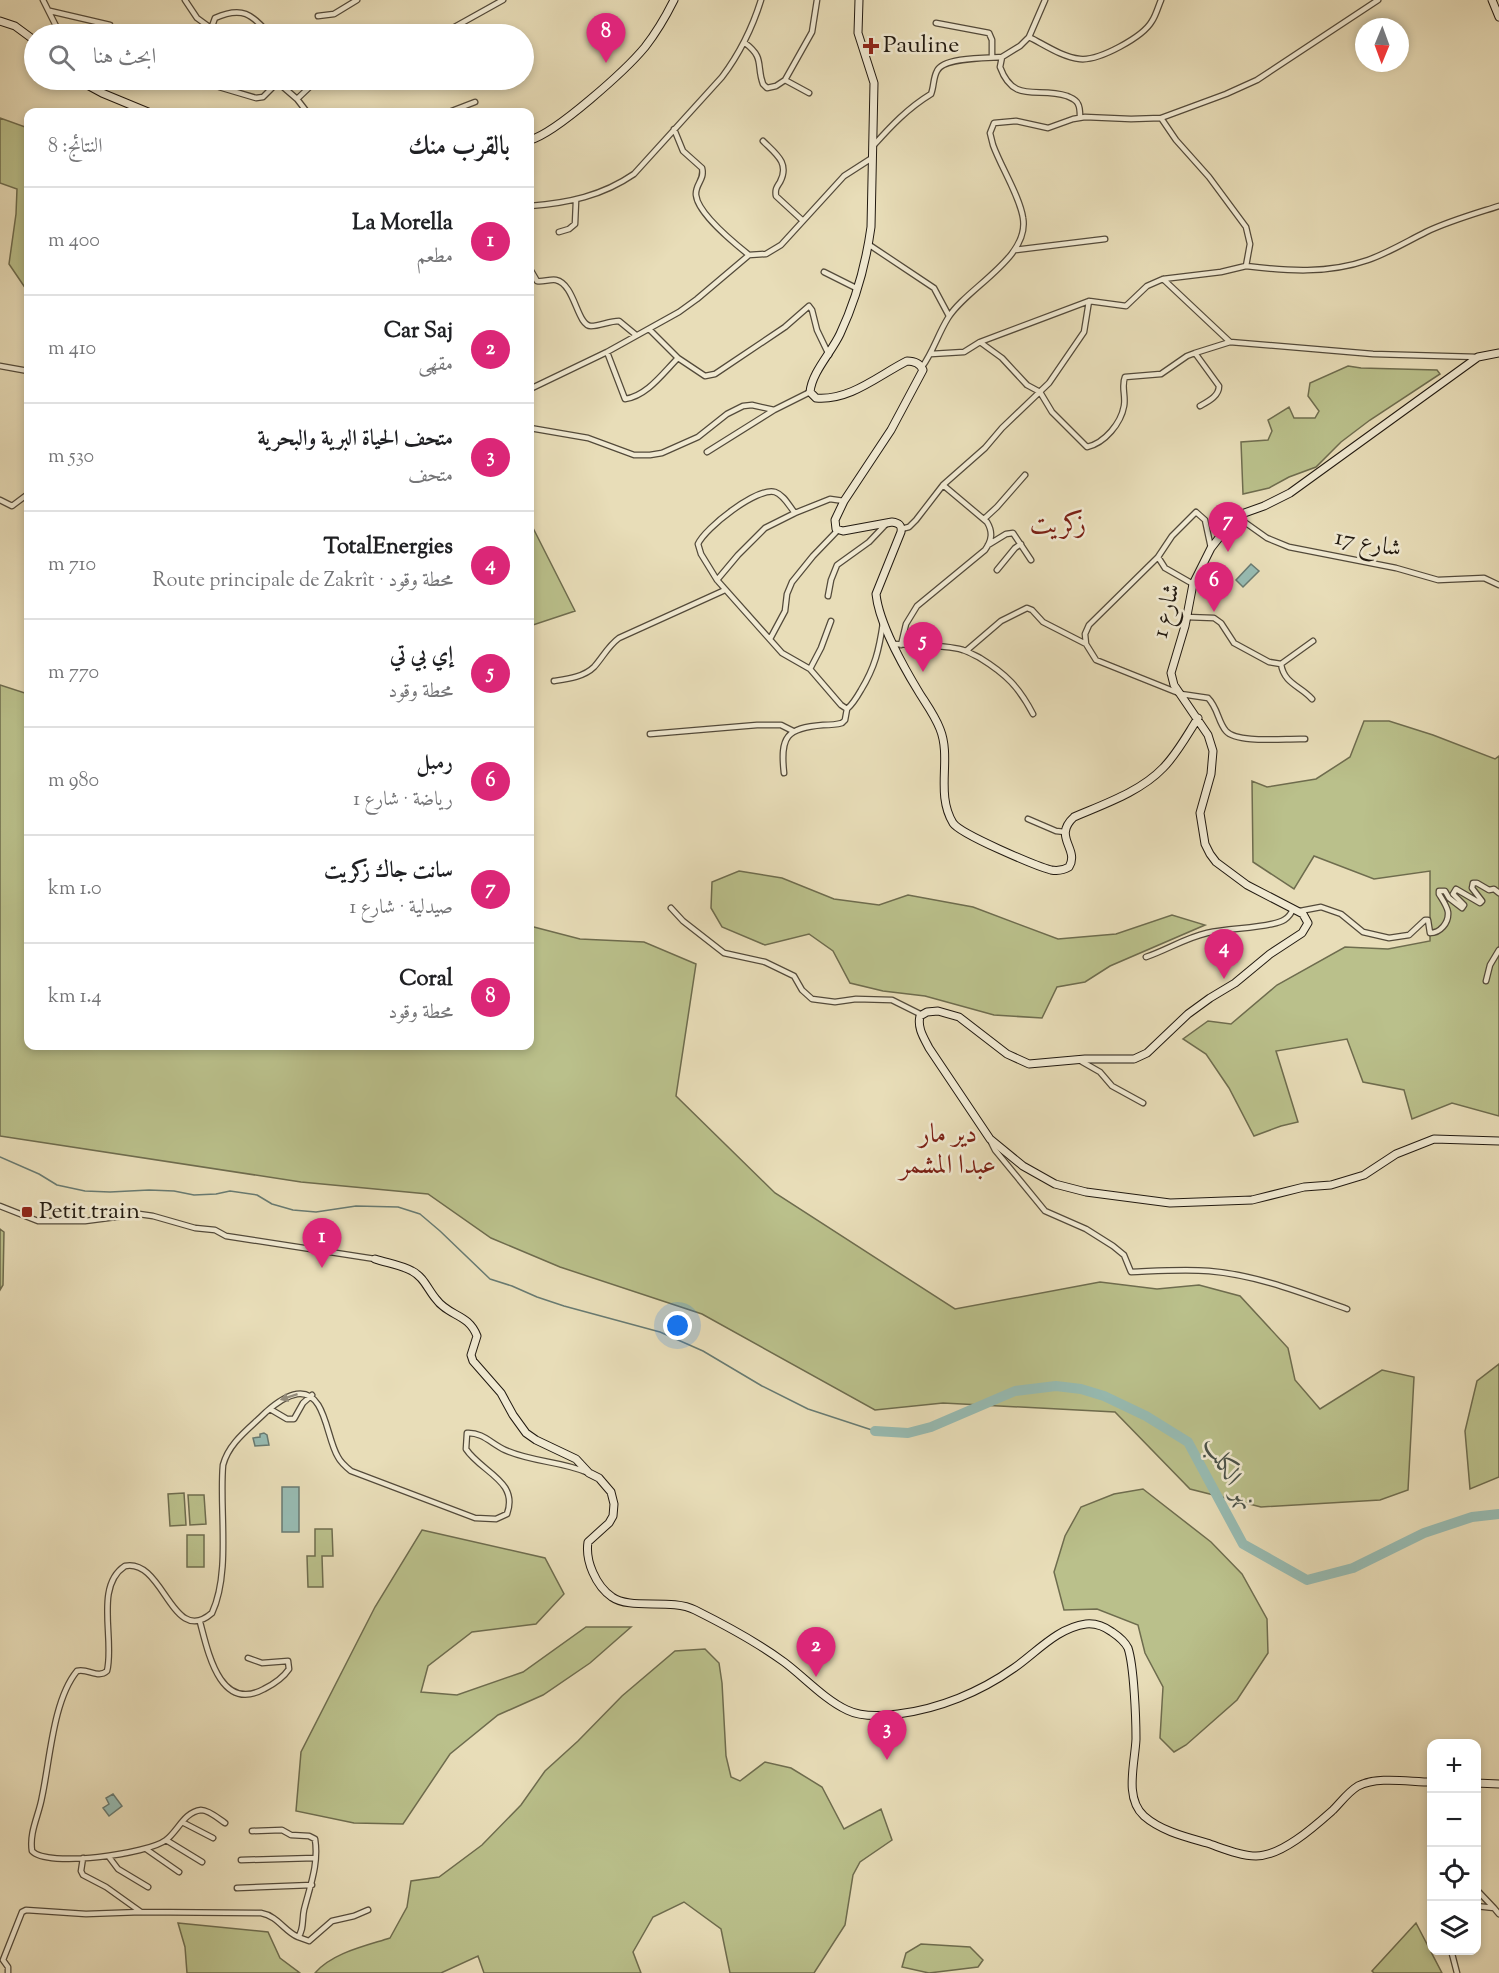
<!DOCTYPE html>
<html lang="ar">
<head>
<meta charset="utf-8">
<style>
  body { margin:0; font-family:"Sorts Mill Goudy",Amiri,serif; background:#f6f6f6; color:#202124; direction:rtl }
  .controls { position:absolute; right:18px; bottom:18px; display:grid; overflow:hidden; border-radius:12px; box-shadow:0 3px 9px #0003 }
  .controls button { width:54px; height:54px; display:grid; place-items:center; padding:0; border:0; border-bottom:2px solid #e0e0e0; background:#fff; color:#202124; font:30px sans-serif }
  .compass { position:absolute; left:1355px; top:18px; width:54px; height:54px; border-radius:50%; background:#fff; box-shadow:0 3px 9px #0003; rotate:181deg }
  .you { position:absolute; left:678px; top:1326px; width:21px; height:21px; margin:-15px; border:4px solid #fff; border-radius:50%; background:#1a73e8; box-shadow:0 0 0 9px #1a73e833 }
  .badge { display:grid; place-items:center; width:39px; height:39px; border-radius:50%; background:#db2777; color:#fff; font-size:20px; font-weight:700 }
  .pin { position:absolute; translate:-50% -50px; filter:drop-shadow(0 2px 3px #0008) }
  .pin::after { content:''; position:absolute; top:32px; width:21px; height:18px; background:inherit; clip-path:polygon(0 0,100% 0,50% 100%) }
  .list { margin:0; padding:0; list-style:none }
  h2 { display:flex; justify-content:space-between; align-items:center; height:78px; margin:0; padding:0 24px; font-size:26px }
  h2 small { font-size:20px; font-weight:400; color:#757577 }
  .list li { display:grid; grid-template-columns:39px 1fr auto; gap:18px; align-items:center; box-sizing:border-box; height:108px; padding:0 24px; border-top:2px solid #e0e0e0 }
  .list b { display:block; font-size:22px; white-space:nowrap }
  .list p { margin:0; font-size:20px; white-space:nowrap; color:#757577 }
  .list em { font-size:20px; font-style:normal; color:#757577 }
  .icon { flex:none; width:33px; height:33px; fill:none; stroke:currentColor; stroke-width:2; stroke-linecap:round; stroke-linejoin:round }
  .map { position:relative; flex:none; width:1499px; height:1973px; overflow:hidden; direction:ltr }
  .search { position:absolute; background:#fff; box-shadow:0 3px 9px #0003; left:24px; top:24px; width:510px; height:66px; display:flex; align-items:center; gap:15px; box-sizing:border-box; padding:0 21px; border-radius:33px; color:#757577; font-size:22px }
  .panel { position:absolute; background:#fff; box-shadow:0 3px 9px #0003; left:24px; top:108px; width:510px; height:942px; border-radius:12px; direction:rtl }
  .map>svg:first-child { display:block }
  .green { fill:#bac08b; stroke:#6e6c4e; stroke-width:1.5 }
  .water { fill:#97bbb2; stroke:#687a71; stroke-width:1.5 }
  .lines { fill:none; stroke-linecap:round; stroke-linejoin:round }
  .stream { stroke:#687a71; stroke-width:1.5 }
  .river { stroke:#97bbb2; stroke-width:10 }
  .street-casing { stroke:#534a3a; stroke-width:7 }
  .secondary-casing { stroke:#211910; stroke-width:9 }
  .street { stroke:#f0e9d1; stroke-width:4.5 }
  .secondary { stroke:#f0e9d1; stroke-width:7 }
  .oneway { fill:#938b7a }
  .poi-dot { fill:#8f2418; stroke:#f0e9d1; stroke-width:2 }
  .labels { text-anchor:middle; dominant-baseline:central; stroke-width:5; stroke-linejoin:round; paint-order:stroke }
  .poi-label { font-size:24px; fill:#211910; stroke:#f0e9d1; text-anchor:start }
  .street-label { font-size:24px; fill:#211910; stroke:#f0e9d1 }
  .water-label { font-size:26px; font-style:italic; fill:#4a5249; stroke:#f0e9d1 }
  .quarter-label { font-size:27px; fill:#7a1f14; stroke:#f0e9d1 }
</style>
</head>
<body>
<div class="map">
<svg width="1499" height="1973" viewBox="0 0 1499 1973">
  <rect width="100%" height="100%" fill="#e8ddb8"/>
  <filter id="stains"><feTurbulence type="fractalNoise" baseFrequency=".00333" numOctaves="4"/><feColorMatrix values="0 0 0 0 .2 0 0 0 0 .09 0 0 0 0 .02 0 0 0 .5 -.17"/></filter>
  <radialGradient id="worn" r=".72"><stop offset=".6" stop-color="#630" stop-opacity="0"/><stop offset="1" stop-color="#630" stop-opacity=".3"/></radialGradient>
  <path class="green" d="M0,118L28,128V292L9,264L16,214L17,189L0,183Z
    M1348,366L1361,368L1437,370L1440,374L1370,420L1341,442L1316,467L1289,477L1269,488L1243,494L1241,442L1268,440L1272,431L1268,420L1289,407L1294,418H1315L1319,411L1308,396L1310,383Z
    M530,522L575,611L530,626Z
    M0,685L28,694V1046H530V926L580,939L644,942L696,964L676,1096L775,1193L955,1309L1100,1282L1157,1289L1199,1285L1240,1296L1288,1348L1295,1380L1320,1409L1382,1370L1414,1377L1408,1490L1380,1500L1261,1507L1190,1489L1115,1412L943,1403L875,1410L702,1314L560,1267L491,1238L428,1194L301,1182L0,1136Z
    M1364,721H1389L1433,735L1495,759L1499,756V1116L1452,1103L1412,1119L1404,1090L1363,1082L1347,1039L1276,1051L1298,1122L1281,1126L1254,1136L1229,1088L1206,1054L1183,1039L1208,1021L1231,1024L1277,985L1345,947L1388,949L1430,941V871L1374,879L1314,856L1294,889L1253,862L1252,781L1267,787L1316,779L1350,757Z
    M739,871L782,878L834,899L879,905L908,895L973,907L1058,939L1116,934L1172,915L1205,925L1110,966L1085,982L1057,987L1042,1018L994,1015L925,996L883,991L850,983L833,951L809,934L765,945L722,927L711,908L712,882Z
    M0,1229L4,1232L3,1285L0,1290Z
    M1499,1364V1477L1470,1489L1465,1431L1477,1381Z
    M1143,1489L1211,1542L1242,1574L1267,1619L1268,1653L1237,1700L1186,1745L1174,1752L1160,1738L1163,1687L1145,1653L1138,1625L1097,1609L1064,1610L1054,1572L1065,1536L1081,1507L1114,1494Z
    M184,1493L186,1525L170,1526L168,1494Z
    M188,1495H204L206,1524L190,1525Z
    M315,1529H332L333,1556H322L323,1587H308L307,1556H315Z
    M422,1530L545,1558L564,1594L536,1624L472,1632L428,1666L421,1692L457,1695L523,1672L586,1627H631L590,1663L543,1695L498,1715L450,1754L403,1824L354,1823L296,1811L301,1752L375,1607Z
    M187,1535H204V1567H187Z
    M705,1649L719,1663L722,1683L726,1756L731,1777L740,1781L765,1762L791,1768L822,1787L844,1829L881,1809L892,1840L860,1862L853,1875L845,1925L814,1973H730L721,1929L684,1902L653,1917L633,1952L641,1973H484L478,1956L441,1973H315C332,1953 365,1946 390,1938L407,1907L411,1881L439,1877L482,1845L521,1805L545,1771L578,1741L622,1696L675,1651Z
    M178,1923L268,1932L280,1958L300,1973H187L185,1947Z
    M1416,1923L1442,1973H1374L1372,1971Z
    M921,1944L970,1947L983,1960L978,1967L929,1973L902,1967L906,1953Z"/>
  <path class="water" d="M1251,564L1259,571L1243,587L1236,580Z
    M264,1433L267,1435L269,1445L255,1446L253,1438L260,1437V1434Z
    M282,1487H299V1532H282Z
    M113,1794L122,1806L109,1816L103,1808L109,1804L106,1798Z"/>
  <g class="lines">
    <path class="stream" d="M0,1157L39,1174L57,1185L85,1191L110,1192L149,1190L174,1191L194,1195L216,1194L230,1191L257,1195L272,1204L293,1210L316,1212L356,1206L398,1207L420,1214L440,1231L490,1279L512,1286L537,1297L564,1306L660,1332L703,1351L762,1386L808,1409L875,1431"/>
    <path class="river" d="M875,1431L908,1433L931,1427L1015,1391L1056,1386L1081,1389L1104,1396L1146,1416L1188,1442L1243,1544L1307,1580L1353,1568L1424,1533L1472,1517L1499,1514"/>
    <defs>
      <path id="street" d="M43,0L60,34
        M185,0L197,18L219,34
        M1045,0L1029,37L1020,46L1002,57L1000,67C1014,105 1038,86 1067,96C1071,98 1076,99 1078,104C1080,107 1080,113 1080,117
        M50,11L110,25
        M318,16L334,14L357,0
        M936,23L989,33L992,40V57
        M211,29L215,18C242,6 252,14 269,34
        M442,34L503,0
        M1029,37C1045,45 1062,57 1080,59C1099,61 1143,37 1152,21C1156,15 1158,7 1161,0
        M745,43C765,58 756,65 763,84L767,88L776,86L785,80L812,32L817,0
        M91,80L101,91
        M275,80L297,99L307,112
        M785,80L809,93
        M219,87L256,98L263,97L278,82
        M297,99L317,80
        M449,112L475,102
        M1161,118L1176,140L1209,177L1246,227L1250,244L1246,266L1221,272L1163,279L1230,342L1195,353L1219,386C1219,396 1209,401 1200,406
        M674,129L683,151L702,168C705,180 695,184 696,195C698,214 734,243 749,255L766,254L781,245L844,176L872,158
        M763,141C776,154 790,163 780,182C776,188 775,190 776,196L802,220
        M874,145C891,126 908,108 931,94C934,87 933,78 937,71C943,57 988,58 1002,57
        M530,206C568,203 602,196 634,174L722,77C740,53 752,29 761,0
        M559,232L569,229L575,224L576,201
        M868,244L934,288L949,316
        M1015,250L1105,239
        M1246,266C1287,271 1328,274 1368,260C1388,253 1406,242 1426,232C1449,221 1474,214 1499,206
        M530,269L537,281C543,282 550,279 556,280C575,284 577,326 591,326C600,326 609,321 619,321L636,335
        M824,272L856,288
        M980,342L1089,301L1126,306L1147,286L1163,279
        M1230,342L1373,354L1478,357
        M607,352L625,399C647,396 663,373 678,358L649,329
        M931,354L964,352L980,342L1002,358L1027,385L1040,392L1052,412L1087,447C1105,443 1121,423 1124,406C1126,396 1121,386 1125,377L1161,374L1187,356L1195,353
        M678,358L705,376L715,374L785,327L809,306L812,310L817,330L829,355
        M0,366L28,371
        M922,367C933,352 938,334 948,318C966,288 1030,258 1023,218C1020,197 1001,167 993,145L990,133L994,123L1016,121L1048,128L1073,119L1085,117L1131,119L1161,118L1226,94L1257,80L1378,0
        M530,389L607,352L679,312L697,299L749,255
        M530,428L588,438L634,455H650L662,453L698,437L727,414L743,406L752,405L774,410L810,392
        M707,452L774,410
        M0,500L12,506L28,494
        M844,501L830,499L795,513L765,528L738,555L717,580L782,653L810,669L841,705L847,709C853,704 857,697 861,690C875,667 879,650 883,623
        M1236,516L1267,538L1289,547L1396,568L1438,580L1484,578L1499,585
        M984,519L997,507L1025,475
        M901,529L909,527L916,520L943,485L985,448L1002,428L1049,383L1084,332L1089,301
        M988,545L1006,534L1013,533L1031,560
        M1158,557L1089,625L1085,634L1086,644L1096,660L1181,694L1208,698C1218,708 1218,722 1226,731C1237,744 1287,738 1305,739
        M997,570L1015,548L1021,544
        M717,580L701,554L698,544C705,528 757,487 775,492C784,495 789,506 795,513
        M1193,584L1165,568L1158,557L1172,536L1196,512L1205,520L1211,548
        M828,596L831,580L837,565L869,542L887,523
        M1186,617L1214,618L1221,623L1234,643L1269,662L1281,664L1313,641
        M770,639L785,611L787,594L792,582L813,556L838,530
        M894,644C917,646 941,644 963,650C969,652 974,655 980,658C1006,674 1019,687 1033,714
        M901,645L906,624L917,606L985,550C992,540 993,532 987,522L943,485
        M966,651L1001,621L1027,608L1032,610L1043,622L1086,644
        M1281,664C1284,684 1301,686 1312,699
        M810,669L821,648L831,621
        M554,681C567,679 584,677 594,667C603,657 608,646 619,638L725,590
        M650,734L757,725H781L793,731
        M784,773C780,737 786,728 823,725C829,725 835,725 842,723L845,720L847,709
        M1028,819L1056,831L1065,832
        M671,908L683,921L724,953L765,962L794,976L802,990L812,999L835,1002L856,999L892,1000L922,1015
        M1300,911L1321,907L1341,914L1363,932L1389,938L1409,935L1425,920H1428L1430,933C1440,933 1449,923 1448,912C1447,906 1442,899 1439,894V891H1445L1449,898L1462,908L1464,905L1453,894L1456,889L1480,903L1482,901L1472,888L1473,883H1477L1489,890L1494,889L1499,893
        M1146,957C1167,950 1185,938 1207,933C1228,928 1251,929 1272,924C1282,922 1289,919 1293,909
        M1486,981L1490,965L1499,950
        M1079,1060L1100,1072L1112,1086L1143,1103
        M991,1142L995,1150L1045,1211L1086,1229L1113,1246L1124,1255L1131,1272C1157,1271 1183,1269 1209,1271C1257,1275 1302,1293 1347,1309
        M0,1206L38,1221H85L139,1214L153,1216L195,1228L215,1230L226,1236L375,1259
        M270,1409L287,1419H294L303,1403L312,1395
        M200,1622C208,1652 220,1713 264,1689C274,1684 283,1678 289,1669L288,1661L262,1663L248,1658
        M182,1822L213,1838
        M225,1823C219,1819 209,1810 201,1810C184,1812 178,1831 166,1840C148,1854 47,1868 32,1851C29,1832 39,1815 42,1797C50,1760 53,1700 77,1671C88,1668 98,1679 107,1671C115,1640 94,1586 125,1566C164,1558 172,1648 212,1613C231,1572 219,1509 223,1465C229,1442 250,1428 266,1412C275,1404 285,1396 297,1394C326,1390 326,1438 338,1457C341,1463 346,1467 351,1471L475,1518L496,1519L507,1514C519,1481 481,1472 466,1449L467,1433C482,1432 492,1444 505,1450C531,1462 560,1461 586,1472
        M166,1840L202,1862
        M146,1849L179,1872
        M109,1857L118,1869L148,1887
        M83,1858L81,1871L83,1875L106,1887L141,1912
        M241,1860L315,1858
        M237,1888L312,1885
        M1476,1889L1494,1908
        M1476,1906L1494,1908L1499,1914
        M298,1937L309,1941L332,1921L354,1916L368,1910
        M1451,1950L1457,1973
        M8,1973V1967L3,1960L22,1912L26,1910L86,1914L141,1912L261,1913C278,1916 284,1931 298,1937C304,1930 302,1919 304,1910C310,1886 319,1864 315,1839L309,1836L291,1835L282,1830L252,1831"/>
      <path id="secondary" d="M859,0L858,33L874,83L871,227C866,263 855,302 840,334C831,353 812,372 810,392L816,398C850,401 879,375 907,361C914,361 920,363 923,370L891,430L844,501L835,520L836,529L843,531L892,522C899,523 902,525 901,532L876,594C879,623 904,668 920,694C927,705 935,716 940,729C952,759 935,793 953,823C960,834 1036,866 1051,870C1057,871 1064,870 1069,867C1080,849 1052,837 1074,817C1104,804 1140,792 1163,768C1177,754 1187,735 1198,718
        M1492,0L1499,17
        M0,21L15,26L34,40
        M78,80L102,93L148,112
        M530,140C556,133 626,70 645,47C656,33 666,16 674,0
        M1499,353L1478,357L1290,493L1264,506L1236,516L1211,548L1193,584L1185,626L1171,673L1174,685L1208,735L1213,751L1211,774L1200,813L1205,844L1210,854L1216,862L1247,885L1303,914L1308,923L1302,933L1270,954L1235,983L1210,998L1188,1014L1147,1053L1134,1059H1085L1029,1064L1007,1054L959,1017L938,1011L927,1012L920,1016C917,1028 924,1038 929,1048L990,1139L1023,1166L1055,1184L1086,1192L1170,1203L1252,1200L1304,1187L1331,1185L1364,1175L1396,1154L1434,1139L1499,1141
        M375,1259C387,1263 401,1265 412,1271C424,1277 428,1290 436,1299C449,1317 468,1313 477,1336L471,1355L473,1361L501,1393L513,1415L526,1433L536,1440L576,1459L589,1473L599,1478L611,1492L614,1504L613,1516L609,1523L588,1542C585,1561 596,1586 612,1597C630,1610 671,1598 695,1610C725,1625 757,1642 784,1662C803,1676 825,1700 847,1710C861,1717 883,1716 898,1714C939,1709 980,1692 1014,1668C1037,1652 1057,1628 1086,1624C1096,1623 1105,1627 1112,1632C1118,1636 1125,1642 1128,1648C1134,1666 1136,1719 1136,1739C1135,1763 1124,1798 1144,1816C1161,1831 1186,1837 1207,1843C1222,1848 1240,1856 1256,1856C1282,1856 1315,1826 1333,1810C1341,1802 1348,1792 1358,1786C1378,1776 1409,1782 1432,1782
        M1476,1783L1499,1784"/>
    </defs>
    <use href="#street" class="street-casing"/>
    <use href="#secondary" class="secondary-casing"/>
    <use href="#street" class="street"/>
    <use href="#secondary" class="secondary"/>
  </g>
  <defs><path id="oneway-solid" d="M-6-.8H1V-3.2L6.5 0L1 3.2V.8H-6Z" transform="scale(1.5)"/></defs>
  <use class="oneway" href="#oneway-solid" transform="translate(289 1397) rotate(162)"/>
  <g class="poi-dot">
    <path d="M868 37h6v6h6v6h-6v6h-6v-6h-6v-6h6z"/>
    <rect x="21" y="1206" width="12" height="12" rx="3"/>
  </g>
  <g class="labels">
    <g class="poi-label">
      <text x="883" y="46">Pauline</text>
      <text x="39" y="1212">Petit train</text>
    </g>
    <g class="street-label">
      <text transform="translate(1368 544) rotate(11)">شارع 17</text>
      <text transform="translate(1167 611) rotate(-76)">شارع 1</text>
    </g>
    <g class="water-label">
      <text transform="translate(1229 1474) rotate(60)">نهر الكلب</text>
    </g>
    <g class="quarter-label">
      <text x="1058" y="525">زكريت</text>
      <text x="948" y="1135">دير مار<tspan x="948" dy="31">عبدا المشمر</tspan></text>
    </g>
  </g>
  <rect width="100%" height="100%" filter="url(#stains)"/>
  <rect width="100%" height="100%" fill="url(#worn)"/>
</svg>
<div class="controls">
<button>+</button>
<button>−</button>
<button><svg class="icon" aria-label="locate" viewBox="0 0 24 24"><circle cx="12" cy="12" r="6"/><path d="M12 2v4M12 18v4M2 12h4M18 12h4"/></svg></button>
<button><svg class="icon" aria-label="layers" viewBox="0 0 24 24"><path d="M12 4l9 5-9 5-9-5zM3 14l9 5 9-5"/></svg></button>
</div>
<svg class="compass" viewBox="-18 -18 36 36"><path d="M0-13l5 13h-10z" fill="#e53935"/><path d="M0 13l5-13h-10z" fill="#757577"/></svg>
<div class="you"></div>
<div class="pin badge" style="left:322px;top:1268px">1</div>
<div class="pin badge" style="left:816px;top:1677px">2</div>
<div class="pin badge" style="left:887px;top:1760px">3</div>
<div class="pin badge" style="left:1224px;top:979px">4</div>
<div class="pin badge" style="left:923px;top:672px">5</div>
<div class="pin badge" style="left:1214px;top:612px">6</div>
<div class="pin badge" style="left:1228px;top:552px">7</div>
<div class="pin badge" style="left:606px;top:63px">8</div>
<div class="search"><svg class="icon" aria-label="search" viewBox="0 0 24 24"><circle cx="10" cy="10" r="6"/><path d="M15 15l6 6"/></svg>ابحث هنا</div>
<section class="panel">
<h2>بالقرب منك<small>النتائج: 8</small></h2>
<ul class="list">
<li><span class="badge">1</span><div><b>La Morella</b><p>مطعم</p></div><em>400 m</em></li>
<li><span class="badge">2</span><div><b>Car Saj</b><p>مقهى</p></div><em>410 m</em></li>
<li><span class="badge">3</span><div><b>متحف الحياة البرية والبحرية</b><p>متحف</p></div><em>530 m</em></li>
<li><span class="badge">4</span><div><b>TotalEnergies</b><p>محطة وقود · Route principale de Zakrît</p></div><em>710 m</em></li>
<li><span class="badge">5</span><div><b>إي بي تي</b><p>محطة وقود</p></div><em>770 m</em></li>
<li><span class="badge">6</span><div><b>رمبل</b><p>رياضة · شارع 1</p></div><em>980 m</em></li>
<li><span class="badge">7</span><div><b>سانت جاك زكريت</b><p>صيدلية · شارع 1</p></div><em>1.0 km</em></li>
<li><span class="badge">8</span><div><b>Coral</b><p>محطة وقود</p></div><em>1.4 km</em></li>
</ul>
</section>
</div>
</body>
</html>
